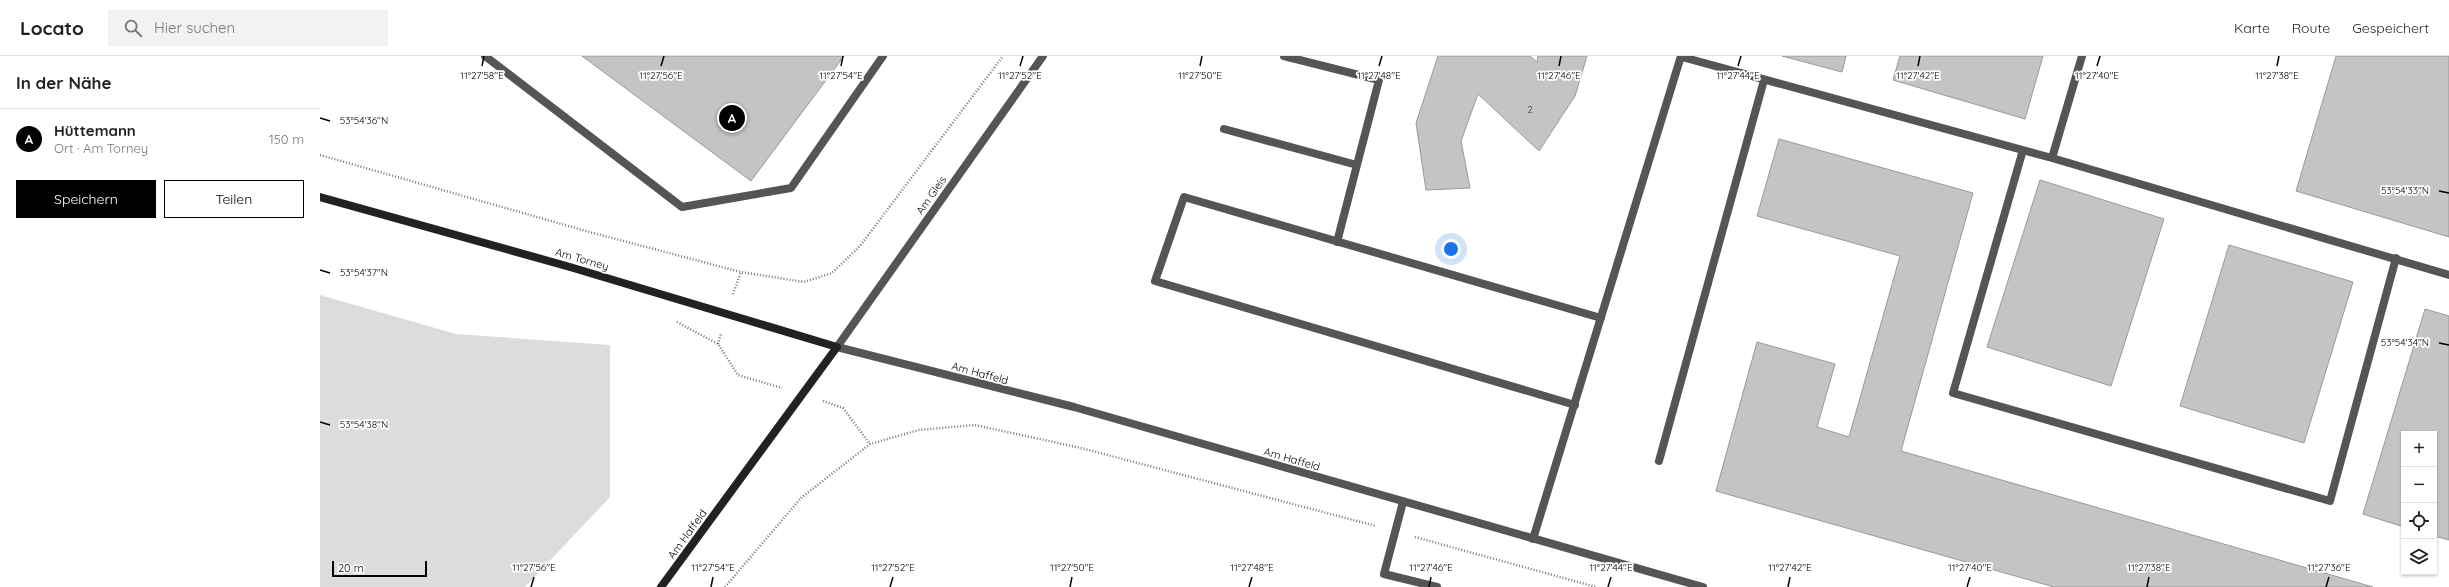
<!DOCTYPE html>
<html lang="de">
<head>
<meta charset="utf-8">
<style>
  body { margin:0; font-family:Quicksand,sans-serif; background:#f2f2f2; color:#222 }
  .controls { position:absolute; right:12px; bottom:12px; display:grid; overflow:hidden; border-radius:0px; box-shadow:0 1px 3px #0004 }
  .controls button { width:36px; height:36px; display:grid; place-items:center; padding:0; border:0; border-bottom:1px solid #e0e0e0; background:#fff; color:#222; font:20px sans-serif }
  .scale { position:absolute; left:12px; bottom:10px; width:95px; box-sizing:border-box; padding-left:4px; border:2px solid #000; border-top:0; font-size:11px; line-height:14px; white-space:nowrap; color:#000; -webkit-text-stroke:3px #fff; paint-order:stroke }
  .you { position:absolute; left:1131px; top:193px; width:14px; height:14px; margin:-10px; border:3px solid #fff; border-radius:50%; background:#1a73e8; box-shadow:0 0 0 6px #1a73e833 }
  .badge { display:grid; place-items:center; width:26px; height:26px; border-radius:50%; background:#000; color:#fff; font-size:13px; font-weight:700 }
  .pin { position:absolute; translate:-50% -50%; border:2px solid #fff; box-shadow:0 1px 4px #0006 }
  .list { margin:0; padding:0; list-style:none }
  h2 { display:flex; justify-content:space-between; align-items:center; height:52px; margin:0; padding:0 16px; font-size:17px }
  h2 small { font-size:13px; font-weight:400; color:#767676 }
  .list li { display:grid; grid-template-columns:26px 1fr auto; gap:12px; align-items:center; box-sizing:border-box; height:60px; padding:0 16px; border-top:1px solid #e0e0e0 }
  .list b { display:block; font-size:15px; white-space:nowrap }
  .list p { margin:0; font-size:13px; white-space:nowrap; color:#767676 }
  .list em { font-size:13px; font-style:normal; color:#767676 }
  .actions { display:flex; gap:8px; padding:12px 16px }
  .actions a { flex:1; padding:9px 0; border:1px solid #000; border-radius:0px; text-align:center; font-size:14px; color:#000 }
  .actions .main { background:#000; color:#fff }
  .icon { flex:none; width:22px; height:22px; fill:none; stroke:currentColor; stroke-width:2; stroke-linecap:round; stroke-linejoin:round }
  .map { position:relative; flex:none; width:2129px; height:531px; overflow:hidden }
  header { display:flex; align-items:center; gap:24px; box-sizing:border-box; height:56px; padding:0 20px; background:#fff; border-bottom:1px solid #e0e0e0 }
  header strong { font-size:19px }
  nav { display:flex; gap:22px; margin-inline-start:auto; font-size:14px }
  .search { width:280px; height:36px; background:#f2f2f2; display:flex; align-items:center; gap:10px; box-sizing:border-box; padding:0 14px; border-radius:0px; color:#767676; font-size:15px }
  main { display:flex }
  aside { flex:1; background:#fff }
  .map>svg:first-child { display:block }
  .green { fill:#dcdcdc }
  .building { fill:#c4c4c4; stroke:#999 }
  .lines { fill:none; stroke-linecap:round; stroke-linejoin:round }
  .path { stroke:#777; stroke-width:2.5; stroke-dasharray:1 2; stroke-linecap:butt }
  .lane { stroke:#555; stroke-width:8 }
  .street { stroke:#555; stroke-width:8 }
  .secondary { stroke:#222; stroke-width:8 }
  .ticks { fill:none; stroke:#000; stroke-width:1.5 }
  .labels { text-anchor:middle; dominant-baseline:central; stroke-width:3.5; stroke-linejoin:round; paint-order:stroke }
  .number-label { font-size:9px; fill:#313131 }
  .street-label { font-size:11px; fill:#000; stroke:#fff }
  .ticks-label { font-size:10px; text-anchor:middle; fill:#000; stroke:#fff; stroke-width:3.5; stroke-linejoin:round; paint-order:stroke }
</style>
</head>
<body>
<header>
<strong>Locato</strong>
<div class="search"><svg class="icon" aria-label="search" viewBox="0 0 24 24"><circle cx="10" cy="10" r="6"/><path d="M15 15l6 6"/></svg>Hier suchen</div>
<nav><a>Karte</a><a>Route</a><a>Gespeichert</a></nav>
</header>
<main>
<aside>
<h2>In der Nähe<small></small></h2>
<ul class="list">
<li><span class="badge">A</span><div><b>Hüttemann</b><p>Ort · Am Torney</p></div><em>150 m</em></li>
</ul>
<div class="actions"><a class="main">Speichern</a><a>Teilen</a></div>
</aside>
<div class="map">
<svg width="2129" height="531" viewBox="0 0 2129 531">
  <rect width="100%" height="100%" fill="#fff"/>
  <path class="green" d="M0,239L136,278L290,289V441L205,531H0Z"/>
  <path class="building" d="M262,0H524L431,125Z
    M1118,0H1210L1217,6L1218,0H1267L1255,40L1219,95L1158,38L1141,85L1150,132L1106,134L1096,67Z
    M1462,0H1526L1522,16Z
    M1580,0H1723L1705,63L1573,24Z
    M2016,0H2129V181L1976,135Z
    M1459,83L1653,137L1581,395L2053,531H1734L1396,435L1437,286L1515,308L1497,371L1529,381L1580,200L1437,160Z
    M1720,124L1844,163L1791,330L1667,291Z
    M1909,189L2033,226L1984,387L1860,350Z
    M2105,253L2129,260V484L2114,480V378H2084V471L2043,458Z"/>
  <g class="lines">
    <path class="path" d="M0,99L273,177L421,216L484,226L512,217L540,190L683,0
      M413,238L421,216
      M357,266L398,288L418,319L462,332
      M398,288L401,277
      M503,345L523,352L550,388
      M1095,481L1276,531
      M405,531L481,442L550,388L599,374L655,369L761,392L1056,470"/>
    <path class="lane" d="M165,0L362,151L471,132L563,0
      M964,0L1059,24L1017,186
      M1362,1L1732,102L2129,219
      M904,73L1037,109
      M1703,94L1633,337L2010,445L2076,202
      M1732,102L1762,0
      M1255,349L835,225L864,141L1281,262
      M1339,405L1444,24
      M1083,446L1064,518L1117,531
      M1213,483L1361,0"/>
    <path class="street" d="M723,0L517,291L754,351L1383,531"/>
    <path class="secondary" d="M0,141L250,211L517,291L341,531"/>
  </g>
  <path class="ticks" d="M162,10L164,0M341,10L344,0M521,10L523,0M700,10L703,0M880,10L882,0M1059,10L1062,0M1239,10L1241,0M1418,10L1421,0M1598,10L1600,0M1777,10L1780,0M1957,10L1959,0M0,62L10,65M2119,135L2129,137M0,214L10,217M2119,287L2129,289M0,366L10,369M211,531L214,521M391,531L393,521M570,531L573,521M750,531L752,521M929,531L932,521M1109,531L1111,521M1288,531L1291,521M1468,531L1470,521M1647,531L1650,521M1827,531L1829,521M2006,531L2009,521"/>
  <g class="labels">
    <g class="number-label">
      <text x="1210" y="53">2</text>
    </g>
    <g class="street-label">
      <text transform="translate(611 139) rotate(-55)">Am Gleis</text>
      <text transform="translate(262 203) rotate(16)">Am Torney</text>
      <text transform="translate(660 317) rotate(15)">Am Haffeld</text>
      <text transform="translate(972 403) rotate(16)">Am Haffeld</text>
      <text transform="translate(367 478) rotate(-54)">Am Haffeld</text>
    </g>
  </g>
  <g class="ticks-label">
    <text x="162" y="23">11°27'58"E</text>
    <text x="341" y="23">11°27'56"E</text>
    <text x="521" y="23">11°27'54"E</text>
    <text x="700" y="23">11°27'52"E</text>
    <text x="880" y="23">11°27'50"E</text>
    <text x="1059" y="23">11°27'48"E</text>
    <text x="1239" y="23">11°27'46"E</text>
    <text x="1418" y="23">11°27'44"E</text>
    <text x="1598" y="23">11°27'42"E</text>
    <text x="1777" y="23">11°27'40"E</text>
    <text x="1957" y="23">11°27'38"E</text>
    <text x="44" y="68">53°54'36"N</text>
    <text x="2085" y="138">53°54'33"N</text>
    <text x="44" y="220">53°54'37"N</text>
    <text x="2085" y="290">53°54'34"N</text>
    <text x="44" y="372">53°54'38"N</text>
    <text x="214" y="515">11°27'56"E</text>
    <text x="393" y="515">11°27'54"E</text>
    <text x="573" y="515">11°27'52"E</text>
    <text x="752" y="515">11°27'50"E</text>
    <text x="932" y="515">11°27'48"E</text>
    <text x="1111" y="515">11°27'46"E</text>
    <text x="1291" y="515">11°27'44"E</text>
    <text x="1470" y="515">11°27'42"E</text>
    <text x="1650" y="515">11°27'40"E</text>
    <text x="1829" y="515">11°27'38"E</text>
    <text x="2009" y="515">11°27'36"E</text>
  </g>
</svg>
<div class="controls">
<button>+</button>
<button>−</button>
<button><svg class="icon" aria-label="locate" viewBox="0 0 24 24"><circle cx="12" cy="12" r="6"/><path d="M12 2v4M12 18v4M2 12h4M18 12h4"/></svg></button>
<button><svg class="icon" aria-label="layers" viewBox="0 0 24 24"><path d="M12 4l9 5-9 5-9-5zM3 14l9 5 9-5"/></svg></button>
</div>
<div class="scale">20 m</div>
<div class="you"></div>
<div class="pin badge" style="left:412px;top:62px">A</div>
</div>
</main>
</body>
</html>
